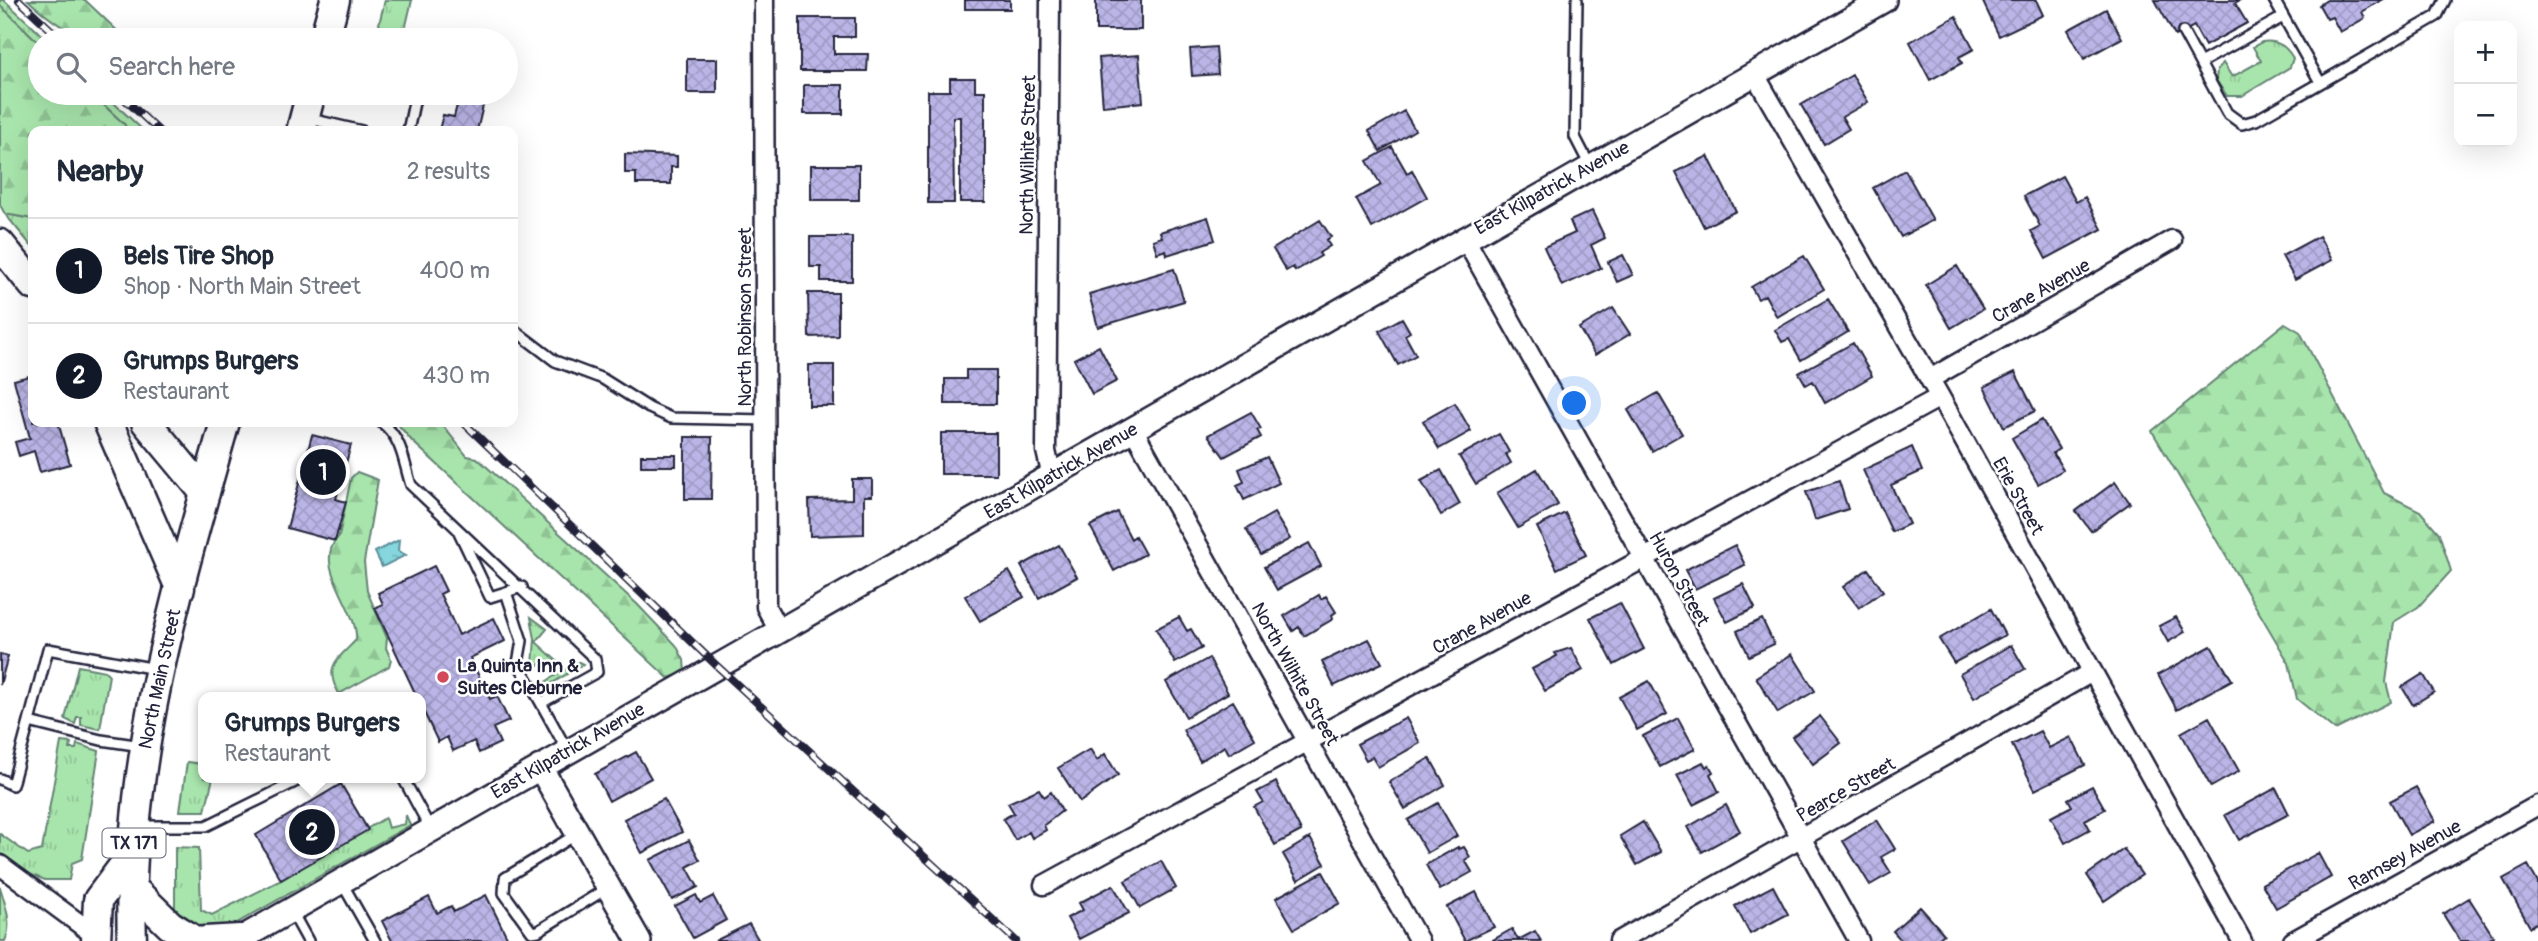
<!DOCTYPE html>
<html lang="en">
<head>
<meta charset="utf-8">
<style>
  body { margin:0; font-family:Pangolin,sans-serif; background:#f2f2f3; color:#1f2937 }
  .controls { position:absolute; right:21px; top:21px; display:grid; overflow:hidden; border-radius:14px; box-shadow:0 7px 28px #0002 }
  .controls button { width:63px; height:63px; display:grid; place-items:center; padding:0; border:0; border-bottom:2px solid #e0e1e3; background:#fff; color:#1f2937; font:35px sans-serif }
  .you { position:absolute; left:1575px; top:404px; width:24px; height:24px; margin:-18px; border:5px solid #fff; border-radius:50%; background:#1a73e8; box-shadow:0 0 0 10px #1a73e833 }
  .badge { display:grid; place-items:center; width:46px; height:46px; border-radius:50%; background:#111827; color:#fff; font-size:23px; font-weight:700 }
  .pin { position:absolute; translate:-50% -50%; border:4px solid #fff; box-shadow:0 2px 7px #0006 }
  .popup { position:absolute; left:198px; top:692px; width:228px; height:91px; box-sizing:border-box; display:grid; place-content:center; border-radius:14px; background:#fff; filter:drop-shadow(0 2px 5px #0005); font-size:23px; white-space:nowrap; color:#747a83 }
  .popup b { font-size:26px; color:#1f2937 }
  .popup::after { content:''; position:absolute; left:50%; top:100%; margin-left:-14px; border:14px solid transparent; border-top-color:#fff }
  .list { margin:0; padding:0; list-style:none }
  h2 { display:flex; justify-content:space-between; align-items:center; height:91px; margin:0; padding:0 28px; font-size:30px }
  h2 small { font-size:23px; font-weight:400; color:#747a83 }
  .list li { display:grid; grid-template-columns:46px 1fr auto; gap:21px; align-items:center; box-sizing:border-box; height:105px; padding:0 28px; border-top:2px solid #e0e1e3 }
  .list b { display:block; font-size:26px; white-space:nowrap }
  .list p { margin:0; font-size:23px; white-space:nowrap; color:#747a83 }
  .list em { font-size:23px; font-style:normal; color:#747a83 }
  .icon { flex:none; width:38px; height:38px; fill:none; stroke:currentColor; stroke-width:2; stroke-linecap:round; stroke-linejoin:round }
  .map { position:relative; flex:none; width:2538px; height:941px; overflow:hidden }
  .search { position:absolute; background:#fff; box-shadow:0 7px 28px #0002; left:28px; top:28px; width:490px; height:77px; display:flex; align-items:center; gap:18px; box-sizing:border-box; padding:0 24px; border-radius:38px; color:#747a83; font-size:26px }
  .panel { position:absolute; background:#fff; box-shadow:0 7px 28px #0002; left:28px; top:126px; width:490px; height:301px; border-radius:14px }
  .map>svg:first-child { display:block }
  .grass { fill:url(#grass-tufts); stroke:#658474; stroke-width:2 }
  .forest { fill:url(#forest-firs); stroke:#658474; stroke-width:2 }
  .water { fill:url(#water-ripples); stroke:#5d8f9c; stroke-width:2 }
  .building { fill:url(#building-cross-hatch); stroke:#22223b; stroke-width:2 }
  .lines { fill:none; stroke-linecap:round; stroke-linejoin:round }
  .service-casing { stroke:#22223b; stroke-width:14 }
  .minor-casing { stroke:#22223b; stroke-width:23 }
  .tertiary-casing { stroke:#22223b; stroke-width:28 }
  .primary-casing { stroke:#22223b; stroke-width:33 }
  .service { stroke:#fff; stroke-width:9 }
  .minor { stroke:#fff; stroke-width:18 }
  .tertiary { stroke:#fff; stroke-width:23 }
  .primary { stroke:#fff; stroke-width:28 }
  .rail-casing { stroke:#22223b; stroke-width:8 }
  .rail { stroke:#fff; stroke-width:5; stroke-dasharray:16; stroke-linecap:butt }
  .poi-dot { fill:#d1495b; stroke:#fff; stroke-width:2.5 }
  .labels { text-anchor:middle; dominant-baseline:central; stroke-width:5; stroke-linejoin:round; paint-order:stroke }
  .shield { fill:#fff; stroke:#646476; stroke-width:2 }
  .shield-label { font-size:18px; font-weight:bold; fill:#22223b }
  .street-label { font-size:19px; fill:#22223b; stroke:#fff }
  .poi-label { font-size:19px; font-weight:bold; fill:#22223b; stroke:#fff; text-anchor:start }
</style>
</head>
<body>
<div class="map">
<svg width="2538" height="941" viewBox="0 0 2538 941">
  <defs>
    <pattern id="grass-tufts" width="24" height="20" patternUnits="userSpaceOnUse" patternTransform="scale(1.75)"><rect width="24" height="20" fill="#a8e5ac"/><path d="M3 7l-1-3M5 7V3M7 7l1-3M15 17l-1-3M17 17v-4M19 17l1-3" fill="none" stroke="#90c495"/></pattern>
    <pattern id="forest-firs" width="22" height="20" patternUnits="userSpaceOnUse" patternTransform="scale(1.75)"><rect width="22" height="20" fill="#a8e5ac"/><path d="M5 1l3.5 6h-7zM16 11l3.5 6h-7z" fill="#90c495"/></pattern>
    <pattern id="water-ripples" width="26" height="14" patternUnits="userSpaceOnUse" patternTransform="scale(1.75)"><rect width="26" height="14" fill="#85d7dd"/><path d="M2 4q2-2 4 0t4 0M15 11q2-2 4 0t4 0" fill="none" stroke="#73b8bf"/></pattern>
    <pattern id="building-cross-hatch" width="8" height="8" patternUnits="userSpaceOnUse" patternTransform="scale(1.75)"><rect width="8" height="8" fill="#bab5e6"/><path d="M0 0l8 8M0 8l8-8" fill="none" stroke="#a09bc6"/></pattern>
  </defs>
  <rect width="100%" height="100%" fill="#fff"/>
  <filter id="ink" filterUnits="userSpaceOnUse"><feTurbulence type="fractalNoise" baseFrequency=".0143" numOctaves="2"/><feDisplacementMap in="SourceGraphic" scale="14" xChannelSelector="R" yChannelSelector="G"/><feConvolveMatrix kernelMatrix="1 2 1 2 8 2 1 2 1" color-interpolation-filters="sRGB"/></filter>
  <g filter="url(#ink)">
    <path class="grass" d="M0,0H4L47,40H40V44L0,5Z
      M385,0H412L404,34L381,28L379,24Z
      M2262,42C2276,40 2286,45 2293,58L2290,67L2242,96H2227L2216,80L2217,70L2223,63L2232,77L2261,61L2253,47Z
      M91,93H103L144,131H126L125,125Z
      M5,214L33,219V248Z
      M531,617L547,629L536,642L569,672L579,662L583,664L546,687L544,683L556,675L548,660L536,666L533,665L535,639Z
      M78,666L105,671L109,675L100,729L81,725V717H77L75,724L65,719Z
      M61,742L71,743L70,749H76L77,744L99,751L82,859L72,863L69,880H45L32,875L0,853V834L28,854L42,850Z
      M187,762L203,764L204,778H213L205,811H180Z
      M406,815L410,825L214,936L175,914V847L199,848L201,910L212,915L281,880L385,818L388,828L405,824Z"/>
    <path class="forest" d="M28,0H85L127,40C79,40 63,32 28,0Z
      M0,5L40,44V93H91L125,125L126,131H33V219L5,214L0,205Z
      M2285,323L2300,332L2384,493L2420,511L2439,533L2451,571L2418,607L2394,622L2386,682L2391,702L2335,730L2297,699L2289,663L2152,431Z
      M396,422H440L467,456L477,458L637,604L676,645L684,660L685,673L668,678L412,441Z
      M357,472L378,480L364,562L367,591L387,638L386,648L391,659L389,666L339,694C323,666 338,659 356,640C359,608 310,565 339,536L351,478Z
      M0,887C5,905 13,922 5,941H0Z"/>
    <path class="water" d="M399,540L398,551L406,555L382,567L375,552Z"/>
    <path class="building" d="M965,0H1010V9H965Z
      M1096,0H1141V30H1096Z
      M1982,0H2036L2043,15L1999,36Z
      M2155,0H2240L2235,3L2247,23L2205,46L2194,26L2175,36Z
      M2382,0L2362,12L2365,18L2340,32L2332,17L2327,19L2319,5L2327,0Z
      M2106,9L2122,38L2084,59L2068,30Z
      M1956,16L1974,49L1959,57L1962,63L1930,80L1910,42Z
      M800,18H855V37H834V54H868L867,71H800Z
      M1216,47L1218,74L1192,76L1190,49Z
      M1139,55L1143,102L1103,106L1099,58Z
      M687,59H717V93H687Z
      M1852,75L1868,102L1842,117L1849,129L1824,144L1801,105Z
      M950,78H975V91H985V202H960V117H953L954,203H928V91H950Z
      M804,85H843V114H804Z
      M460,93H486L477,131L439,130L443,115L454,117Z
      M1404,111L1415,130L1380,151L1369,131Z
      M1392,147L1407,173L1412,170L1427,197L1372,228L1356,199L1381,185L1367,161Z
      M625,154L677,156V167H671V184H636V173H625Z
      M1708,156L1736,211L1704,227L1676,172Z
      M811,165H859V200H811Z
      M1905,170L1933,220L1901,237L1873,188Z
      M2062,176L2076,202L2085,197L2102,229L2046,259L2031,231L2040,226L2024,196Z
      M1592,211L1605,238L1591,245L1601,268L1562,286L1544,247L1575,233L1570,221Z
      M1208,217L1215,240L1167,255L1166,250L1157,253L1153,240L1162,237L1160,232Z
      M1320,220L1331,237L1326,240L1330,246L1319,253L1321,256L1295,271L1293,267L1286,271L1273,249Z
      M2319,236L2332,260L2295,280L2282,256Z
      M810,237H852V281H821V267H810Z
      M1623,255L1633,275L1617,282L1608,262Z
      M1804,256L1824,289L1777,317L1765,295L1758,299L1751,287Z
      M1957,266L1983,309L1951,328L1926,285Z
      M1174,269L1184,301L1098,327L1089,294Z
      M808,293H838V336L809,337Z
      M1828,299L1848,332L1801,360L1789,339L1782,342L1775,330Z
      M1613,308L1630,334L1595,355L1579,328Z
      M1402,318L1410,332L1405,335L1416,355L1398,365L1379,331Z
      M1853,343L1872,376L1825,403L1813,381L1806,385L1799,373Z
      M1099,346L1117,381L1092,394L1074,359Z
      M809,365H834V406H809Z
      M966,370H996V404H945V379H966Z
      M2015,372L2035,411L2004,427L1984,387Z
      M33,375V422H58L70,464L40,472L34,451L19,456L15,442L30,438L14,380Z
      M1658,393L1682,434L1652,451L1628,410Z
      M1455,403L1471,431L1439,449L1423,421Z
      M1251,412L1261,429L1257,430L1261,437L1224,457L1208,435Z
      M2042,420L2059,449L2053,453L2063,470L2038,484L2012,438Z
      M941,433H996V474H941Z
      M1499,434L1509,452L1506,454L1511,463L1476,484L1459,456Z
      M312,435L351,445L336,499L346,502L335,541L287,528Z
      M685,437H712L711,499H685Z
      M1912,447L1922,471L1891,485L1909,524L1892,532L1863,470Z
      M641,455H676V466H641Z
      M1267,457L1279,483L1244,500L1237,485L1244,482L1239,469Z
      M1537,469L1558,505L1518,528L1497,493Z
      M1441,470L1460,504L1441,515L1421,481Z
      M852,479H872V496H864V534L810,536L809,500L852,499Z
      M1839,481L1848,509L1815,520L1806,492Z
      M2115,482L2130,503L2091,531L2076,511Z
      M1117,512L1131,539L1135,536L1145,554L1114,571L1090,526Z
      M1274,513L1290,539L1261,555L1246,529Z
      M1565,513L1586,555L1557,569L1537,527Z
      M1309,543L1321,566L1277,590L1264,567Z
      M1059,545L1077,577L1039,598L1021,566Z
      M1735,545L1745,565L1695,589L1685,570Z
      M434,566L446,591L440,594L459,635L494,618L505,641L470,658L490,699L497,696L509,721L493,728L500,743L479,753L474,741L453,751L447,737L438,742L420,704V697H417L375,608L383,604L378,593Z
      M1868,569L1883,591L1859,608L1843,587Z
      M1009,571L1024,597L980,621L965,596Z
      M1743,584L1755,608L1727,622L1714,598Z
      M1319,595L1321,599L1326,596L1336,612L1332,615L1333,619L1304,636L1299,627L1293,631L1284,616Z
      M1620,603L1644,649L1614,665L1590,618Z
      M1991,609L2005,635L1954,663L1939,639Z
      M1179,617L1187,631L1191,629L1202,648L1175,663L1156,629Z
      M2176,617L2185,632L2168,642L2159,626Z
      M1762,619L1774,644L1749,656L1737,631Z
      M1369,639L1382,663L1334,686L1322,662Z
      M2011,645L2025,669L1974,698L1960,674Z
      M2211,646L2232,680L2177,710L2158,675Z
      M1571,648L1583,670L1545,691L1532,669L1557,656L1555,653Z
      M0,654L8,656L0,685Z
      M1792,654L1815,691L1778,713L1756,677Z
      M1209,658L1228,693L1186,717L1166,682Z
      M2423,674L2434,692L2413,705L2402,687Z
      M1649,681L1667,714L1637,730L1619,697Z
      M1233,701L1255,739L1229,754L1225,746L1200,761L1183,730Z
      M1820,716L1841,743L1813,764L1792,737Z
      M2209,717L2239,771L2211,787L2181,733Z
      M1406,718L1420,743L1378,767L1372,757L1366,760L1357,744Z
      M1678,718L1695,749L1660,767L1643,736Z
      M2040,731L2049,748L2071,737L2085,765L2035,790L2012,745Z
      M1090,749L1097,760L1105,754L1118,775L1080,802L1058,768Z
      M636,752L651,778L609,801L595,774Z
      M1430,758L1445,785L1405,809L1389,782Z
      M1703,762L1706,767L1709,765L1713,772L1710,774L1719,792L1693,805L1677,775Z
      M1276,782L1301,831L1275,845L1254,807L1263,802L1257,792Z
      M341,784L368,830L281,880L256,835Z
      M2092,786L2105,809L2085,820L2090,829L2065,843L2051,817L2072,806L2068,799Z
      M2416,787L2435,821L2409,835L2390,801Z
      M2276,788L2289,814L2239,840L2225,815Z
      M1039,789L1044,797L1051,792L1062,811L1044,825L1046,830L1032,838L1029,832L1015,840L1003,819L1014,813L1008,803Z
      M664,799L682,832L642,853L624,819Z
      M1438,803L1457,836L1427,853L1408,820Z
      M1726,805L1740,831L1702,852L1688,827Z
      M1877,820L1895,849L1881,857L1891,873L1870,885L1843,841Z
      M1643,822L1661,852L1637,865L1620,836Z
      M1310,838L1325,864L1298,880L1283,854Z
      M689,840L700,860L687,867L698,887L672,900L650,860Z
      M1458,847L1459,849L1464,847L1470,857L1465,860L1472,872L1440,890L1426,865Z
      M2124,849L2142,875L2104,901L2087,875Z
      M2318,853L2331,877L2276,908L2262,884Z
      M1161,861L1176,888L1140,908L1125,881Z
      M2528,865L2538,883V922L2530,927L2503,879Z
      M1323,872L1340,903L1294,929L1276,898Z
      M1113,885L1129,913L1079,939L1067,918L1083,910L1079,903Z
      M1773,886L1788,914L1750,934L1735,906Z
      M1476,892L1494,927L1465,941L1447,907Z
      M486,895L509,941H392L382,921L429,897L437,913L451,906L454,912Z
      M696,895L700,903L713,896L726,920L693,938L675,906Z
      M2469,898L2493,936L2486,941H2460L2443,914Z
      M1920,907L1944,934L1936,941H1902L1893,931Z
      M749,924L758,939L754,941H715Z
      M1512,929L1518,940L1535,931L1541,941H1491Z"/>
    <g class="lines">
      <defs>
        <path id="service" d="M1577,0L1575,137L1590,166
          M2274,0L2320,82
          M2183,32L2227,113L2242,124L2256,120L2437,16L2445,0
          M331,34L357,40
          M2200,63L2283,17
          M306,118L362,131
          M408,131L416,93
          M513,329L555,361L603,379L649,408L671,418L766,420
          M381,422C403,439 403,461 411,485L595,659L597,672L541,703L567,750
          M459,532L490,597L522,587
          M506,592L522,641L518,663L541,703
          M142,746L101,740L29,722L48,649L156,669
          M403,778L430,828
          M0,779L12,785L29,722
          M141,826H206L303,778
          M577,834L505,878L504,893L532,932L538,931L606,889
          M342,883L375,941
          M292,912L308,941"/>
        <path id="minor" d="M764,0L766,607L779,631
          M1050,0L1046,451L1052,477
          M1754,73L1940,397L2242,941
          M1464,237L1859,941
          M1930,379L2172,240
          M1133,429L1419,941
          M0,865L96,936
          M1044,885L1940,397
          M1619,941L2092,672
          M2293,941L2538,805"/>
        <path id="tertiary" d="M540,767L639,941
          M237,941L1884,0"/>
        <path id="primary" d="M324,40L335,0
          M301,131L311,93
          M0,244L33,285
          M108,422L180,588
          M146,422L205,493
          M131,887L170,925L195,941
          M96,941L98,900L133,853
          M132,941C125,763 177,591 225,422
          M205,941L240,939"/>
      </defs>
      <use href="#service" class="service-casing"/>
      <use href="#minor" class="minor-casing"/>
      <use href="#tertiary" class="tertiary-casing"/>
      <use href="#primary" class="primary-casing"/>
      <use href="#service" class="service"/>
      <use href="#minor" class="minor"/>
      <use href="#tertiary" class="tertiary"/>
      <use href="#primary" class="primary"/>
      <defs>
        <path id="rail" d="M19,0L62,40
          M118,93L159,131
          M463,422L717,666L1016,941"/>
      </defs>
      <use href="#rail" class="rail-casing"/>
      <use href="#rail" class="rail"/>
    </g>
  </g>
  <circle class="poi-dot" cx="443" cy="677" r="7"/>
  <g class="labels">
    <rect class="shield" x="102.5" y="828.5" width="63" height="29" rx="5"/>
    <g class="shield-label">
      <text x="134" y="843">TX 171</text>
    </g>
    <g class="street-label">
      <text transform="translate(1028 155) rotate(-89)">North Wilhite Street</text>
      <text transform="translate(1552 188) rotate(-29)">East Kilpatrick Avenue</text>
      <text transform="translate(2041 291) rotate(-30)">Crane Avenue</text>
      <text transform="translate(745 317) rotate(-90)">North Robinson Street</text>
      <text transform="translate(1061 471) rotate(-30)">East Kilpatrick Avenue</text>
      <text transform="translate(2018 496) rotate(61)">Erie Street</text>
      <text transform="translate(1679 579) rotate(61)">Huron Street</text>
      <text transform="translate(1482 623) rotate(-29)">Crane Avenue</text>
      <text transform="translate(1295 674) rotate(61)">North Wilhite Street</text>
      <text transform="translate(160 679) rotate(-78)">North Main Street</text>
      <text transform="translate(568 751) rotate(-30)">East Kilpatrick Avenue</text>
      <text transform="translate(1846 790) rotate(-30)">Pearce Street</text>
      <text transform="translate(2405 855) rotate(-29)">Ramsey Avenue</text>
    </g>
    <g class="poi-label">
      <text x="457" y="666">La Quinta Inn &amp;<tspan x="457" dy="22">Suites Cleburne</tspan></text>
    </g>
  </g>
</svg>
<div class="controls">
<button>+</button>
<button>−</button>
</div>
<div class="you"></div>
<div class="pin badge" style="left:323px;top:472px">1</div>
<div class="pin badge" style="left:312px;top:832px">2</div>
<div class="popup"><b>Grumps Burgers</b>Restaurant</div>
<div class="search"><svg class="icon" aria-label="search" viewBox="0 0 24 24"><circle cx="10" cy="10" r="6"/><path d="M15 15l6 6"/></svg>Search here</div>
<section class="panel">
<h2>Nearby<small>2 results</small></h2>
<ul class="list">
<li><span class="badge">1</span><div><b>Bels Tire Shop</b><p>Shop · North Main Street</p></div><em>400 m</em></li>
<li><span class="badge">2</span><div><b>Grumps Burgers</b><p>Restaurant</p></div><em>430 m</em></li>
</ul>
</section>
</div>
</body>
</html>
